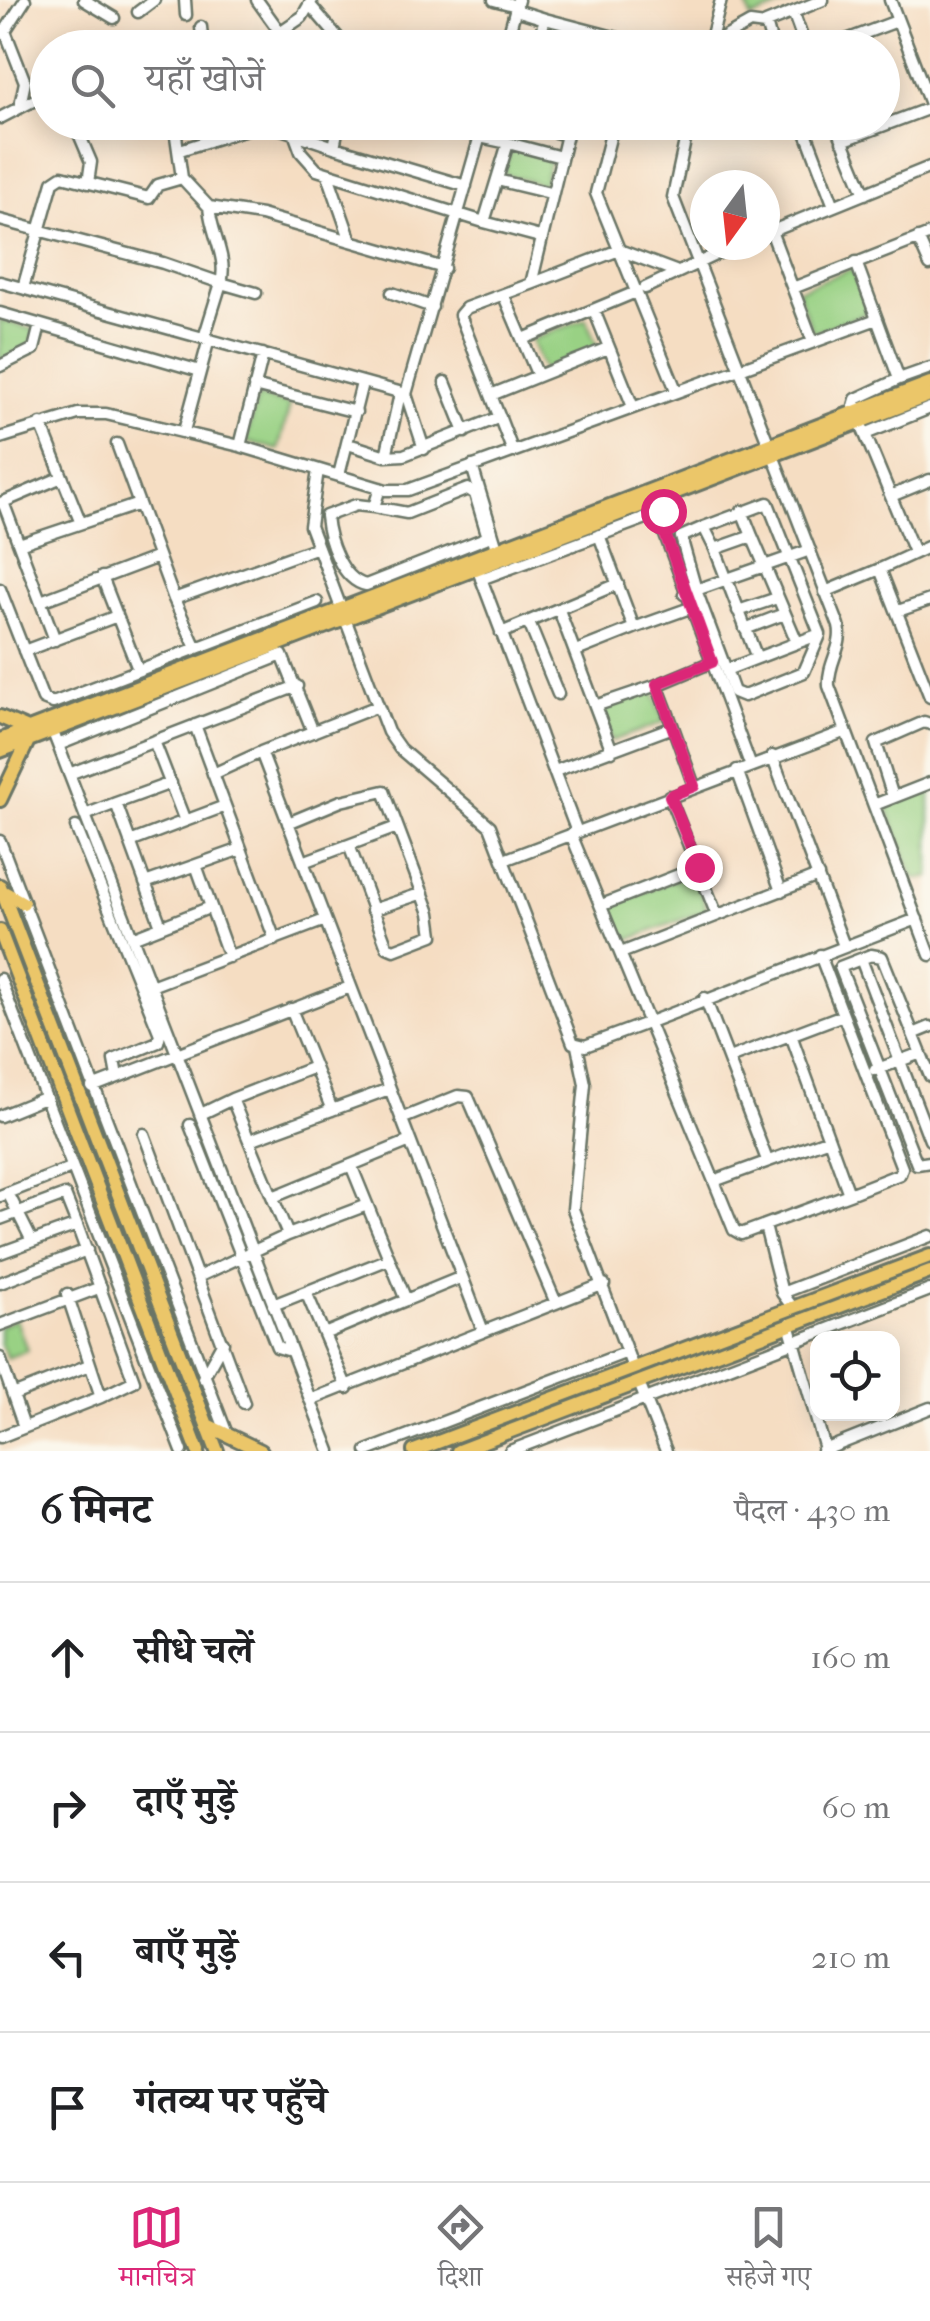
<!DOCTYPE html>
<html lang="hi">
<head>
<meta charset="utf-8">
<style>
  body { margin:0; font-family:"IM FELL French Canon","Noto Serif Devanagari",serif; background:#f6f6f6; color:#202124 }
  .controls { position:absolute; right:30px; bottom:30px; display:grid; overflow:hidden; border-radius:20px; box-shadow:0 5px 25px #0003 }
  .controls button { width:90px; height:90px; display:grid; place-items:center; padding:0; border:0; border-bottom:2px solid #e0e0e0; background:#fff; color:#202124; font:50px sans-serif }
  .compass { position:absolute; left:690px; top:170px; width:90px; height:90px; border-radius:50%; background:#fff; box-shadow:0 5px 25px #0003; rotate:195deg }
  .stop { position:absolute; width:30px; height:30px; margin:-22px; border:8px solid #db2777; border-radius:50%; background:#fff }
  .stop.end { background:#db2777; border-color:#fff; box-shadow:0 2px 10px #0008 }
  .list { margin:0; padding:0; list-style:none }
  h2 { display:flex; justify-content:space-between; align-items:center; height:130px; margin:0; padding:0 40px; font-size:42px }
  h2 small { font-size:32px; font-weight:400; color:#757577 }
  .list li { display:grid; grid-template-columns:65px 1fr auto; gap:30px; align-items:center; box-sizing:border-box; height:150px; padding:0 40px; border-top:2px solid #e0e0e0 }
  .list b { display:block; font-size:38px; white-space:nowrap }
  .list em { font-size:32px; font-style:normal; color:#757577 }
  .icon { flex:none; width:55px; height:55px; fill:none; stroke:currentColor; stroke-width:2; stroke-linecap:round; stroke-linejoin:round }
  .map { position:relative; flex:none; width:930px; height:1451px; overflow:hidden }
  .search { position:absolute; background:#fff; box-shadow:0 5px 25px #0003; left:30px; right:30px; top:30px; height:110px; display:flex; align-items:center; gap:25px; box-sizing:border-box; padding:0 35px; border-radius:55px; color:#757577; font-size:38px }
  .sheet { height:730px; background:#fff }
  nav { display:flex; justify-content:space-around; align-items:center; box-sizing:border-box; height:140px; border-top:2px solid #e0e0e0; background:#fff; font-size:28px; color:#757577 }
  nav a { display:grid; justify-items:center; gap:5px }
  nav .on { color:#db2777 }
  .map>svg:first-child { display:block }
  .green { fill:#99d184; stroke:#5c875c; stroke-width:2.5 }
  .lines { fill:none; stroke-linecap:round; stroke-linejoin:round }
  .minor-casing { stroke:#6a7566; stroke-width:15 }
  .major-casing { stroke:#6a7566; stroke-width:18 }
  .minor { stroke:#fff; stroke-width:10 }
  .major { stroke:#ebc669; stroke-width:12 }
  .route { stroke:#db2777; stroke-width:12 }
</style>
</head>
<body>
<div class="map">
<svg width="930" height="1451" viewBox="0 0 930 1451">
  <rect width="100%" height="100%" fill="#fbf7ec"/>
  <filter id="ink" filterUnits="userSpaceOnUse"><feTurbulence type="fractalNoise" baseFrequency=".01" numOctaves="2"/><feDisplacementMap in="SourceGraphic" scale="20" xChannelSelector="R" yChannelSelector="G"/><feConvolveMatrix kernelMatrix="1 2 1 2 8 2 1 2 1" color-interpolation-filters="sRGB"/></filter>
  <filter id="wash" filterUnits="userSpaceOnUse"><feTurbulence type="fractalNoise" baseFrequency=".0048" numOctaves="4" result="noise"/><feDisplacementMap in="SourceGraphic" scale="40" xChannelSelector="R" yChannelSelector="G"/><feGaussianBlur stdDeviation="2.25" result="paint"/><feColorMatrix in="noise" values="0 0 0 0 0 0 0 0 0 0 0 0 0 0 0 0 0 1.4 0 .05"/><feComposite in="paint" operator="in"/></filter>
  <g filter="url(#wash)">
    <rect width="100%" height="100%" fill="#f5ddc2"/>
    <path class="green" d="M745,0H799L751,18Z
      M511,147L551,157L543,185L504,174Z
      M852,269L869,312L813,333L797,290Z
      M586,319L598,349L543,370L531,340Z
      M0,320L35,330L30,347L0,361Z
      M258,396L290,405L278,450L246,441Z
      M653,691L664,722L612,741L601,710Z
      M930,789V877L914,879L886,805Z
      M693,873L707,910L623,942L609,905Z
      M16,1319L27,1350L7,1358L0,1343V1326Z"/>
  </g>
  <g filter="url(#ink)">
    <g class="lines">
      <defs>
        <path id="minor" d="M84,0L114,18
          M185,0L186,15
          M257,0L280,32L302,17L312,0
          M494,0L517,6
          M890,0L930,104
          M310,5L347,48
          M516,10L545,19
          M138,12L154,0
          M793,12L806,48
          M201,27L203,48
          M0,30L5,31L25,82L20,105
          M510,30L539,40
          M5,31L25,0
          M709,46L750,23L765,25
          M636,47L637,43L654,48
          M709,47L721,0
          M250,48L280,32
          M371,48L384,41L415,48
          M505,48L518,0
          M536,48L545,19L637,43
          M773,48L766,23L823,0
          M825,48L897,21
          M0,118L48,93
          M74,122L91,162L88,183
          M174,122L182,178
          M260,122L334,147
          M339,122L334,147L466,186
          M519,122L566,135
          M570,122L531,284L619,250L675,271
          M614,122L596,193L676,390
          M689,122L673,197L839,626C844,647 827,663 829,686L930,955
          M802,122L834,206
          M835,122L865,194
          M294,133L301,152L317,170L484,222L508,143L561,157
          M480,137L508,143
          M842,141L930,108
          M180,150L262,124
          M328,175L351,241
          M497,180L550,193
          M209,207C211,234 228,257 221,283L256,293
          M0,220L163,263L221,283L204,338
          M484,222L540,237
          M771,231L813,342
          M765,234L930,167
          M918,238L930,265
          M0,282L406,394L484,122
          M23,288L53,182L62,176L149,198L158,185L182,178L209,207L261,215L444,268
          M645,288L736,245
          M793,288L930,234
          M392,293L432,307
          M504,296L538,376L608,348
          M594,310L633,407
          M0,313L200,371
          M877,319L899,379L930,368
          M523,339L636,292
          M0,366L34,349L40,325
          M445,382L465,432
          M254,386L356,412
          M406,394L424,449
          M491,395L538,376
          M852,413L856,399L899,379
          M860,422L914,552
          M41,424L80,521
          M184,431L209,339
          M865,434L930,408
          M0,438L78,414H106L240,446L386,490H408L877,319L856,262
          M117,444L174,599
          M348,444L386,456L404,455L500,417
          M240,446L263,354
          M513,452L460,315L466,308L531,284
          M386,456L400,394
          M472,466L497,548
          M318,470L310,526L388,732L400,749L490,826L573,1043L585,1046L650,1022L917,919
          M339,475L362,383
          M891,496L930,480
          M3,502L55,640
          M1,503L62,477
          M374,507L407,513L468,489L475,494L488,537L366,585C341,580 328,539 326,516L356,505L374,507L380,488
          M742,511L752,536L715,549L704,527L681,537L696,590L810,550
          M599,535L634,628L690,608
          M752,536L797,642
          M19,544L139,504
          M715,549L757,658
          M880,569L930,546
          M479,573L577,832
          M102,577L138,669
          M481,579L649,517L659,519L750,764
          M0,589L43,699L53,703L317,602
          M825,592L880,569L930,697
          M684,594L696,590L726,670L820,634L768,503L704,527
          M41,601L158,557
          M559,610L612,751
          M738,611L777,598
          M898,611L930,600
          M529,623L558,694
          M745,629L784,614
          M501,633L618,584
          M196,648L174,599L318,547
          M24,651L117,616
          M576,651L634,628
          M726,670L734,692L744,696L804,672L820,635
          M378,706L261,752L483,1331
          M595,706L657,685
          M195,725L275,940
          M673,727L657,685L712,662
          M53,732L330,1451
          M154,741L185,821L225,806
          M58,745L282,655L313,732
          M772,756L844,946
          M737,770L781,891
          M555,771L673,727L694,786
          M69,774L297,686
          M213,774L261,752
          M669,796L716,913
          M893,797L876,743L924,722L930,724
          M874,805L930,783
          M85,815L116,803
          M288,823L341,801L384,791L430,913L433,935L394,950L387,947L349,845
          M76,827L160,1034L158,1042L114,1060L117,1076
          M571,834L714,1181L829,1139
          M0,841L227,1434
          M130,842L185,821
          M504,860L846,731
          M303,862L397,827
          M145,883L196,865
          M602,905L699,867
          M372,910L423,893
          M161,926L116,803L171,783
          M132,938L211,907
          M621,953L818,876
          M229,957L196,865L241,849
          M861,959L930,1140
          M0,979L182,1451
          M151,986L325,920
          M705,998L767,1160
          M291,1009L332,1110
          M913,1034L930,1027
          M791,1035L849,1194L900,1174L902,1168L820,955
          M577,1046L585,1084L573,1209L633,1368
          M729,1058L843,1015
          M875,1070L921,1053
          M930,1076L882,957L871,955L840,967L917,1164L930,1162
          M92,1087L350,987
          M201,1114L232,1099
          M0,1116L44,1098
          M401,1119L458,1096L468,1097L556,1303
          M190,1125L277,1347L291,1351
          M144,1134L244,1403
          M250,1140L389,1089
          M714,1181L734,1230L741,1234L849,1194
          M8,1193L32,1241
          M0,1196L71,1168
          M273,1197L410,1141
          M0,1219L65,1195L77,1225
          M765,1226L782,1293L793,1308
          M288,1235L367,1205
          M0,1253L77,1225L134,1381L101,1397
          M200,1276L288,1235L232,1099L314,1067
          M0,1283L87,1250
          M306,1292L347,1388
          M782,1293L930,1236
          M406,1300L462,1277
          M273,1305L389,1259
          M789,1324L825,1449
          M0,1325L101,1287
          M324,1334L406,1300L351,1165
          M0,1358L24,1427
          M203,1378L223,1342
          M639,1383L666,1451
          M13,1395L89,1365
          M310,1400L604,1284
          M0,1437L101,1397L67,1294
          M367,1451L627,1352
          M510,1451L930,1290
          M822,1451L930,1408"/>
        <path id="major" d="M0,717L28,729
          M0,740L930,383
          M0,751L930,395
          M0,800L28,741
          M0,886L217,1451
          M2,891L23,903
          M0,931L198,1451
          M207,1425L261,1451
          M414,1451L930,1256
          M458,1451L930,1272"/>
      </defs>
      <use href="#minor" class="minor-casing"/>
      <use href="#major" class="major-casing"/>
      <use href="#minor" class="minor"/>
      <use href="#major" class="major"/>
    </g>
  </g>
  <g class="lines" filter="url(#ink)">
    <path class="route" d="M663,511L661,523L712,662L657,684L694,786L670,796L699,867"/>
  </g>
</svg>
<div class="controls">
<button><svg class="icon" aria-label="locate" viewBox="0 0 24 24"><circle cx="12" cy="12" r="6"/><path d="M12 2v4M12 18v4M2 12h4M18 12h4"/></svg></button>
</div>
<svg class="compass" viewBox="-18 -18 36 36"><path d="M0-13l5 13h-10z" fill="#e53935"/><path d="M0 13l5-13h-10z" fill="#757577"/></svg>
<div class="stop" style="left:663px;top:511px"></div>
<div class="stop end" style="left:699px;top:867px"></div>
<div class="search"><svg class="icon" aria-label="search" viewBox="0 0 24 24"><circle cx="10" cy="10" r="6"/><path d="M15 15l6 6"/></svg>यहाँ खोजें</div>
</div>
<section class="sheet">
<h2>6 मिनट<small>पैदल · 430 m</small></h2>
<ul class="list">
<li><svg class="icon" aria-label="ahead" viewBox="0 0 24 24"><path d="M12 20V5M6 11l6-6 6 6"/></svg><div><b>सीधे चलें</b></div><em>160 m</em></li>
<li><svg class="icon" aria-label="right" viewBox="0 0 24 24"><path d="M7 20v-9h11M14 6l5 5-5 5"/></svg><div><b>दाएँ मुड़ें</b></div><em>60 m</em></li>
<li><svg class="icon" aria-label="left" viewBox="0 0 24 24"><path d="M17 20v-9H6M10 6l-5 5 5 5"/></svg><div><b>बाएँ मुड़ें</b></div><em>210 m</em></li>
<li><svg class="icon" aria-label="arrive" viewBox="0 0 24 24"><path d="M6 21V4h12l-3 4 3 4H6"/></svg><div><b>गंतव्य पर पहुँचे</b></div></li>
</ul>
</section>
<nav>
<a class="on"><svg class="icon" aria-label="map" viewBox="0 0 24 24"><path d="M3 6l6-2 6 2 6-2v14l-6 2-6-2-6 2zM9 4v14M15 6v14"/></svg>मानचित्र</a>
<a><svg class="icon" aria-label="directions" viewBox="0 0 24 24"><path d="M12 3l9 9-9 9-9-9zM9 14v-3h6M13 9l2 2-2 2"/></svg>दिशा</a>
<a><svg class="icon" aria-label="saved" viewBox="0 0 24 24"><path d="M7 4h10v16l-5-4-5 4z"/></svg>सहेजे गए</a>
</nav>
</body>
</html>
